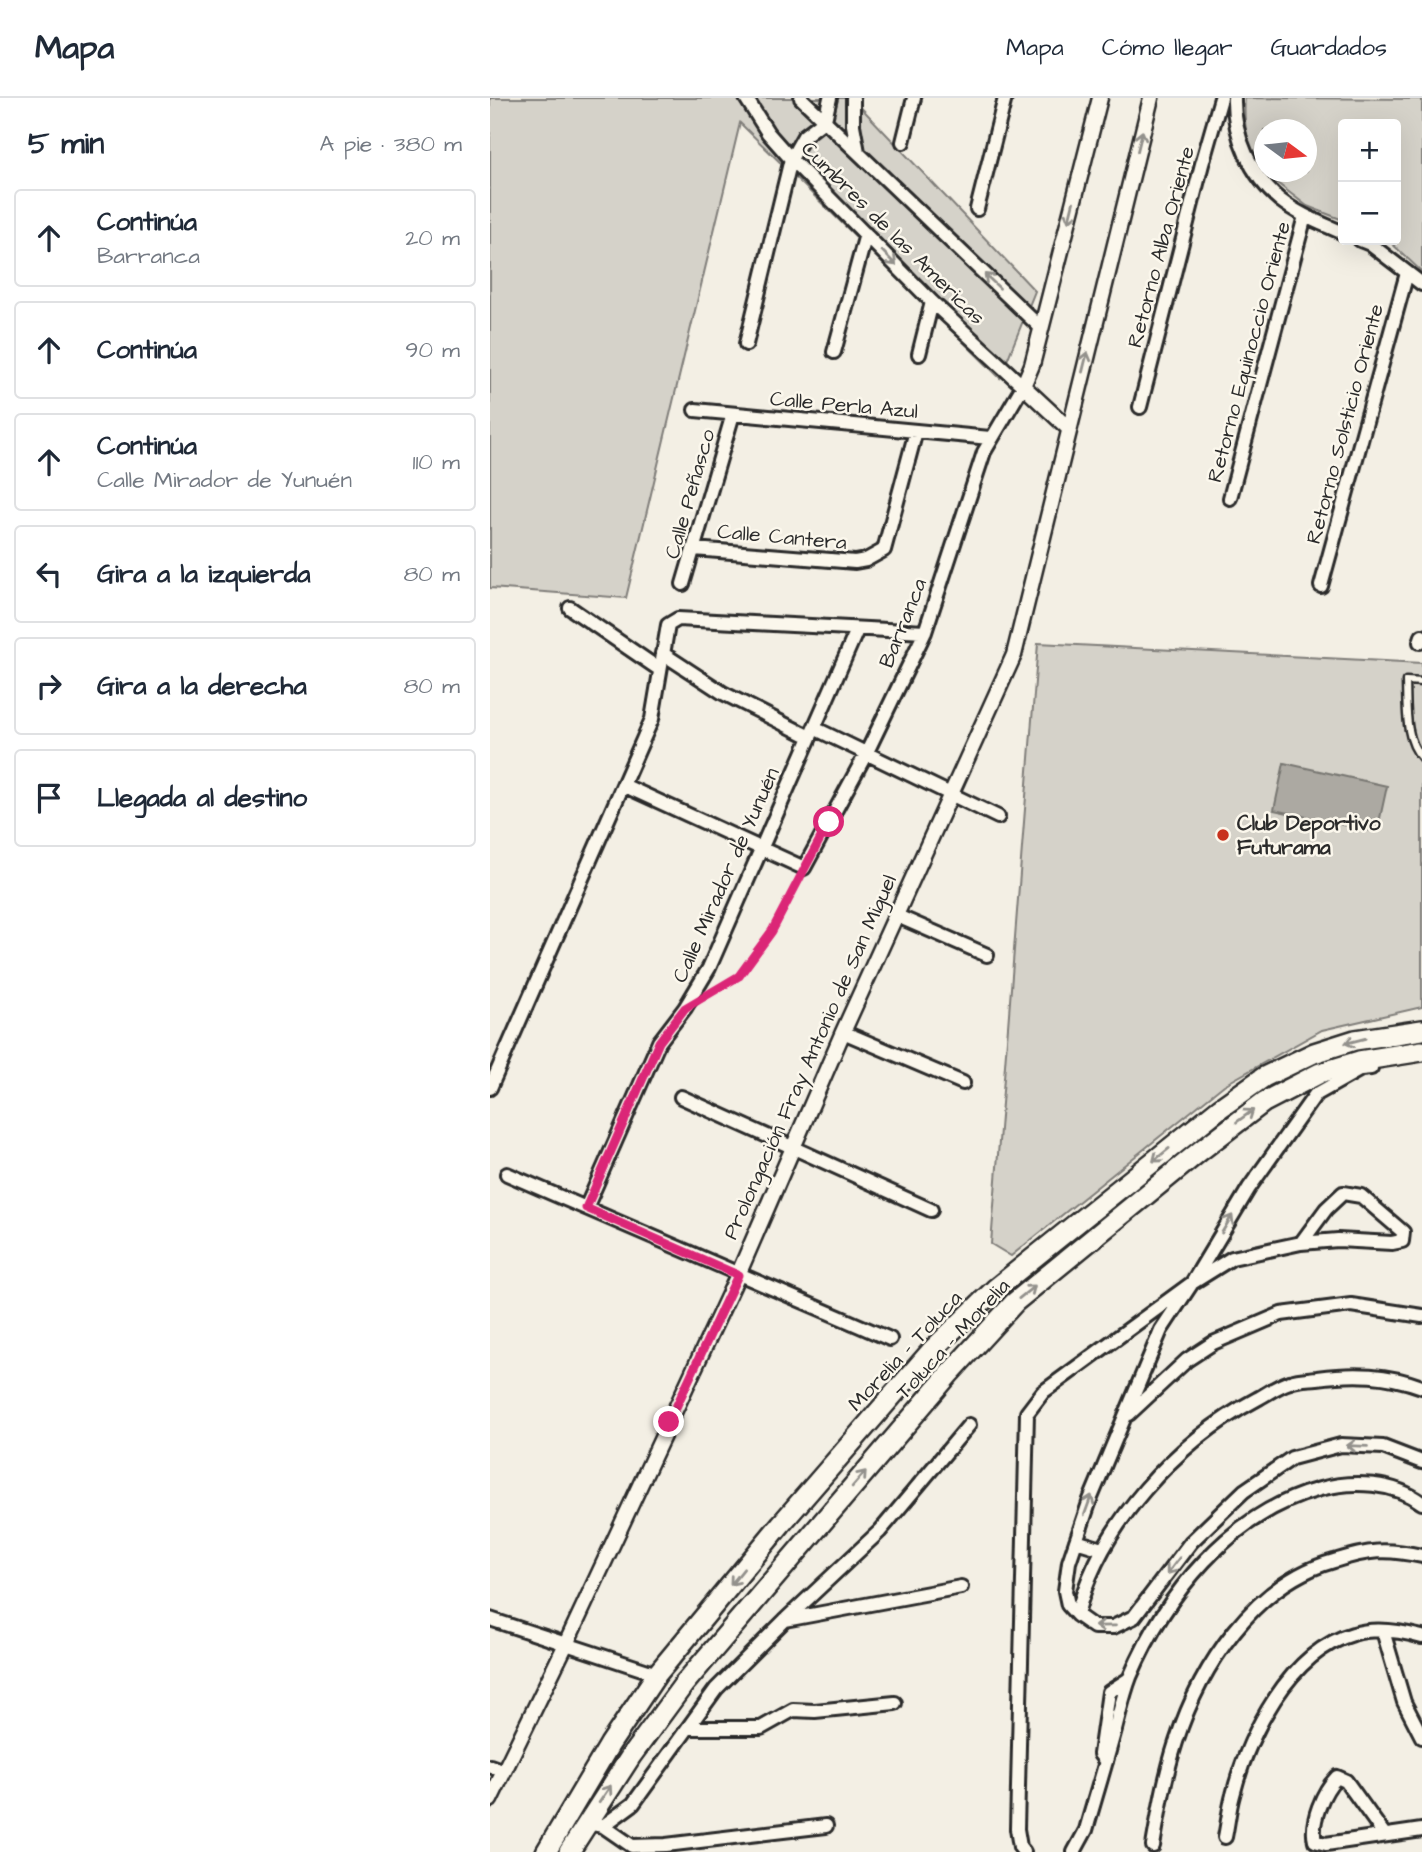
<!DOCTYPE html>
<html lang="es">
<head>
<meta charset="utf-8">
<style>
  body { margin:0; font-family:"Architects Daughter",sans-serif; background:#f2f2f3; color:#1f2937 }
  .controls { position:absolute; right:21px; top:21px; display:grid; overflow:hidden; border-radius:7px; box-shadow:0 7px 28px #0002 }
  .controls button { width:63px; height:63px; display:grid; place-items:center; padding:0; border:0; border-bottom:2px solid #e0e1e3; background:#fff; color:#1f2937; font:35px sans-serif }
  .compass { position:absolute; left:764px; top:21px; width:63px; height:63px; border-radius:50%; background:#fff; box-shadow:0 7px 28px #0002; rotate:105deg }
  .stop { position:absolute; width:21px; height:21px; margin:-16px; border:5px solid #db2777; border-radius:50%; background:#fff }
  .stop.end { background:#db2777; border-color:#fff; box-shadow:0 2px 7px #0008 }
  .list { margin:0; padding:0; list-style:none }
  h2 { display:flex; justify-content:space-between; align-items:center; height:91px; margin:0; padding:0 28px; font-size:30px }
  h2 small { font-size:23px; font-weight:400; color:#747a83 }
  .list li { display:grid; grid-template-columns:46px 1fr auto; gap:21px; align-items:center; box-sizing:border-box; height:98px; margin:0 14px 14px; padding:0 14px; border:2px solid #e0e1e3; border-radius:7px }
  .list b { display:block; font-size:26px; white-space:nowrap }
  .list p { margin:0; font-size:23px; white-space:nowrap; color:#747a83 }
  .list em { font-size:23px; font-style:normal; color:#747a83 }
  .icon { flex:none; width:38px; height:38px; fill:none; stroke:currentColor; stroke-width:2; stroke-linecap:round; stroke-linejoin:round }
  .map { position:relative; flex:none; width:932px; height:1754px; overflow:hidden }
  header { display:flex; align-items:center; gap:42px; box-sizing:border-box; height:98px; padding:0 35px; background:#fff; border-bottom:2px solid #e0e1e3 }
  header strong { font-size:33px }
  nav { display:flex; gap:38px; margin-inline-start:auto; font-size:24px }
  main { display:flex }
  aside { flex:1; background:#fff }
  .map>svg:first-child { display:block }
  .green { fill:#d5d2c9; stroke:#807e7a; stroke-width:2 }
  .water { fill:#aca9a2; stroke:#787772; stroke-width:2 }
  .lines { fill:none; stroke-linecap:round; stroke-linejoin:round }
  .service-casing { stroke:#2b2b2b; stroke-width:11 }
  .minor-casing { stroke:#2b2b2b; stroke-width:18 }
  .tertiary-casing { stroke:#2b2b2b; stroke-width:19 }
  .primary-casing { stroke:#2b2b2b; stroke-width:24 }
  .path { stroke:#2b2b2b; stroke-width:2.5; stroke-dasharray:5 5; stroke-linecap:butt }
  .service { stroke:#fbf7ec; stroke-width:6 }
  .minor { stroke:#fbf7ec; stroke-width:12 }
  .tertiary { stroke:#fbf7ec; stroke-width:14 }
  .primary { stroke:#fbf7ec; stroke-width:19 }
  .oneway { stroke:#93918c }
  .route { stroke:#db2777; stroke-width:9 }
  .poi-dot { fill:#c8321e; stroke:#fbf7ec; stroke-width:2.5 }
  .labels { text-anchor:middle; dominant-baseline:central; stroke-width:5; stroke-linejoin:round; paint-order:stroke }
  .street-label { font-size:21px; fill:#2b2b2b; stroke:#fbf7ec }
  .poi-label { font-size:21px; font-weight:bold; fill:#2b2b2b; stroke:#fbf7ec; text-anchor:start }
</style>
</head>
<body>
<header>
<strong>Mapa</strong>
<nav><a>Mapa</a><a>Cómo llegar</a><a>Guardados</a></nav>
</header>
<main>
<aside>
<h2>5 min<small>A pie · 380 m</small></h2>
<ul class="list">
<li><svg class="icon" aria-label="ahead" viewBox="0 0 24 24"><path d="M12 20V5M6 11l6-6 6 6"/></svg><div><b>Continúa</b><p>Barranca</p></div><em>20 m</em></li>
<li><svg class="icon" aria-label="ahead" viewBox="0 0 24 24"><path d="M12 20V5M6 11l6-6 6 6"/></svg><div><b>Continúa</b></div><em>90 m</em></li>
<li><svg class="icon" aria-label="ahead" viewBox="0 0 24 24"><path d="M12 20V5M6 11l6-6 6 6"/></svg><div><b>Continúa</b><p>Calle Mirador de Yunuén</p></div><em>110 m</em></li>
<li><svg class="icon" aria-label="left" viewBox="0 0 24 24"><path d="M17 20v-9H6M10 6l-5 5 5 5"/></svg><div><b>Gira a la izquierda</b></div><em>80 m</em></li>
<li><svg class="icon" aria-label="right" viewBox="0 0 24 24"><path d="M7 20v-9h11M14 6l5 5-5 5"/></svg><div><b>Gira a la derecha</b></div><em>80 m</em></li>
<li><svg class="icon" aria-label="arrive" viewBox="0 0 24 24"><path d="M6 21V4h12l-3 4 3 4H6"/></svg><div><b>Llegada al destino</b></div></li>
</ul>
</aside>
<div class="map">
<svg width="932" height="1754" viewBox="0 0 932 1754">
  <rect width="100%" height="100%" fill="#f3efe4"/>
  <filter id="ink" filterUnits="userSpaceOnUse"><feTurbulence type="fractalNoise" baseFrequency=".0143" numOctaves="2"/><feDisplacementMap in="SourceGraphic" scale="14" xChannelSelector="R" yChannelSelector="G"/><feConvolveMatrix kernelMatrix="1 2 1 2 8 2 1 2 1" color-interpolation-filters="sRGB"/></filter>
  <g filter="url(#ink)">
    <path class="green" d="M0,0H362L545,193L510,280L250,25L136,500L0,490Z
      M755,0L932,1V174L898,142H906V26H853V122L817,108L778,78L775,74H816V32H774V73C757,51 753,28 755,0Z
      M548,545L932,565V909L832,932L734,987L521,1158L501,1146Z"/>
    <path class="water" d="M794,665L897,688L887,734L784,712Z"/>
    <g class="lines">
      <defs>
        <path id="service" d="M932,584L916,583C917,608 914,641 932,660"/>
        <path id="minor" d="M311,0L551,230
          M363,0V27L368,54
          M744,0C743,37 761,78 790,102C809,117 831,125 853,135
          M413,44L424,0
          M487,111L515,0
          M870,142L880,146L932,186
          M256,246L301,61L314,38L335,22L340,0
          M344,254L376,136
          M429,256L442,204
          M650,309L712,66L731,0
          M205,312L500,340
          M740,400L815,118
          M204,451L365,464L376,462L394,452L426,333
          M193,486L243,316
          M831,488L917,175
          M80,510L169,571
          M930,544L932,538
          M172,555L233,595L320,639
          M324,630L508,719
          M133,687L314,770L377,654L435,534L494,354L533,288L442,204L301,61L278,35L256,0
          M405,817L497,857
          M353,934L473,985
          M881,970L871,971L825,997L759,1090L702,1185L671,1232L600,1402L579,1464L575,1493L578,1507L587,1517L604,1529H623L644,1519L701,1444L754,1393L802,1360L851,1347L893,1349L932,1364
          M0,990L162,621L178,527L188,521L435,534
          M191,999L441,1112
          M17,1076L400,1241
          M96,1110L169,944L195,910L219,870L367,532
          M639,1316L697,1262L723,1245L791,1216L861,1207L932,1218
          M586,1443L612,1451
          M587,1517C609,1428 686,1344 767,1301C778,1295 789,1287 800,1284C808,1281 818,1281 827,1280C864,1275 897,1276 932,1289
          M0,1521L167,1576
          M295,1522L471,1489
          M893,1533L914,1604L932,1639
          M198,1630H271L303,1612L325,1613L405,1605
          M616,1664L610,1656L619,1594L639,1581
          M0,1668L14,1673
          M97,1725L113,1728L143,1706L226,1591L295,1522L390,1433L479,1327
          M113,1728L142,1748L176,1747L336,1728
          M894,1736L856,1683L847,1679C833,1693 820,1724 825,1743L836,1746L932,1732
          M735,1739C738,1725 739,1711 743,1697C758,1638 799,1554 863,1536C885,1529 910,1533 932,1539
          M663,1748C669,1713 675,1678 686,1644C710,1569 764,1485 844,1463C879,1452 895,1450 932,1458
          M534,1754L530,1749L527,1731L537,1315L553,1294L702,1185L742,1160L811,1145L848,1142L902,1145L912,1143L913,1134L871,1098L853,1095L836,1111L811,1145
          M584,1754L596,1732C605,1700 615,1668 624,1635C629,1617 633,1597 640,1579C675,1497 740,1415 830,1391C863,1382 904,1384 932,1405"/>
        <path id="tertiary" d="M578,330L533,288L542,267L610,0
          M0,1702L76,1546L248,1177L353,934L524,557L661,0"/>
        <path id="primary" d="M56,1754L120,1646L167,1576L291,1426L442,1252L505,1191L730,1010L774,979L824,955L865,942L932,932
          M79,1754L141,1658L194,1586L459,1276L525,1204L710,1053L774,1004L830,975L869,963L932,953"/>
      </defs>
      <use href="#service" class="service-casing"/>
      <use href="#minor" class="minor-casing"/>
      <use href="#tertiary" class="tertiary-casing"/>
      <use href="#primary" class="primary-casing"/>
      <path class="path" d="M219,896L249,878L282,833L308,782"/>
      <use href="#service" class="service"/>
      <use href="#minor" class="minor"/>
      <use href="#tertiary" class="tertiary"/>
      <use href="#primary" class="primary"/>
    </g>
    <defs><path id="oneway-shaft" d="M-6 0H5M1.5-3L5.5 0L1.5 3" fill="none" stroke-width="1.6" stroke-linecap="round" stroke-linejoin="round" transform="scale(1.75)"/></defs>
    <g class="oneway">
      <use href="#oneway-shaft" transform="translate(650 43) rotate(-76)"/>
      <use href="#oneway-shaft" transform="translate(581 114) rotate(104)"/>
      <use href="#oneway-shaft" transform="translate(399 160) rotate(46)"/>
      <use href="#oneway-shaft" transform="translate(502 183) rotate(-136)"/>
      <use href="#oneway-shaft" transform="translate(595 264) rotate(-76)"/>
      <use href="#oneway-shaft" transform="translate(865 943) rotate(166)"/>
      <use href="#oneway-shaft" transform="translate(755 1018) rotate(-36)"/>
      <use href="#oneway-shaft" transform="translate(671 1057) rotate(141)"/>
      <use href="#oneway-shaft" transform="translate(737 1126) rotate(-59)"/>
      <use href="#oneway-shaft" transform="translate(537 1194) rotate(-39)"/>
      <use href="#oneway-shaft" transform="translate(867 1348) rotate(-178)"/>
      <use href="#oneway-shaft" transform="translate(369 1381) rotate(-49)"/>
      <use href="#oneway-shaft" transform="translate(598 1407) rotate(-70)"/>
      <use href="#oneway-shaft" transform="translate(683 1468) rotate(127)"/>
      <use href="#oneway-shaft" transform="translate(247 1479) rotate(129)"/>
      <use href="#oneway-shaft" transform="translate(615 1528) rotate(179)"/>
      <use href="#oneway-shaft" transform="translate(115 1696) rotate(-56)"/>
    </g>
  </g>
  <g class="lines" filter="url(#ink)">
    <path class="route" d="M179,1324L248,1177L96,1110L169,944L195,910L249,878L282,833L339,724"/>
  </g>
  <circle class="poi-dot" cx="733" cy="737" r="7"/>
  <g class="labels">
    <g class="street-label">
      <text transform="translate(403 135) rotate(45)">Cumbres de las Americas</text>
      <text transform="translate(671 149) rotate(-75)">Retorno Alba Oriente</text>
      <text transform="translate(759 254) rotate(-75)">Retorno Equinoccio Oriente</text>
      <text transform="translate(354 307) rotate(5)">Calle Perla Azul</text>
      <text transform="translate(855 326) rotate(-75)">Retorno Solsticio Oriente</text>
      <text transform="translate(200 396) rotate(-74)">Calle Peñasco</text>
      <text transform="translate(292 439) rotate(5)">Calle Cantera</text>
      <text transform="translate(413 525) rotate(-68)">Barranca</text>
      <text transform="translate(236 777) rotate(-66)">Calle Mirador de Yunuén</text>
      <text transform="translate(320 959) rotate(-66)">Prolongación Fray Antonio de San Miguel</text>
      <text transform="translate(463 1241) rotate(-47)">Toluca - Morelia</text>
      <text transform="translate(415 1253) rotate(-47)">Morelia - Toluca</text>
    </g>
    <g class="poi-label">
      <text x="747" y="725">Club Deportivo<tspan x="747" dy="24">Futurama</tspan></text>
    </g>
  </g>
</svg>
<div class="controls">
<button>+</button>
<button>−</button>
</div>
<svg class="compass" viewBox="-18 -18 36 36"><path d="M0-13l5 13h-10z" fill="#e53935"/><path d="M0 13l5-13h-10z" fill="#747a83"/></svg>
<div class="stop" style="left:339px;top:724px"></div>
<div class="stop end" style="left:179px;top:1324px"></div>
</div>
</main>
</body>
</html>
